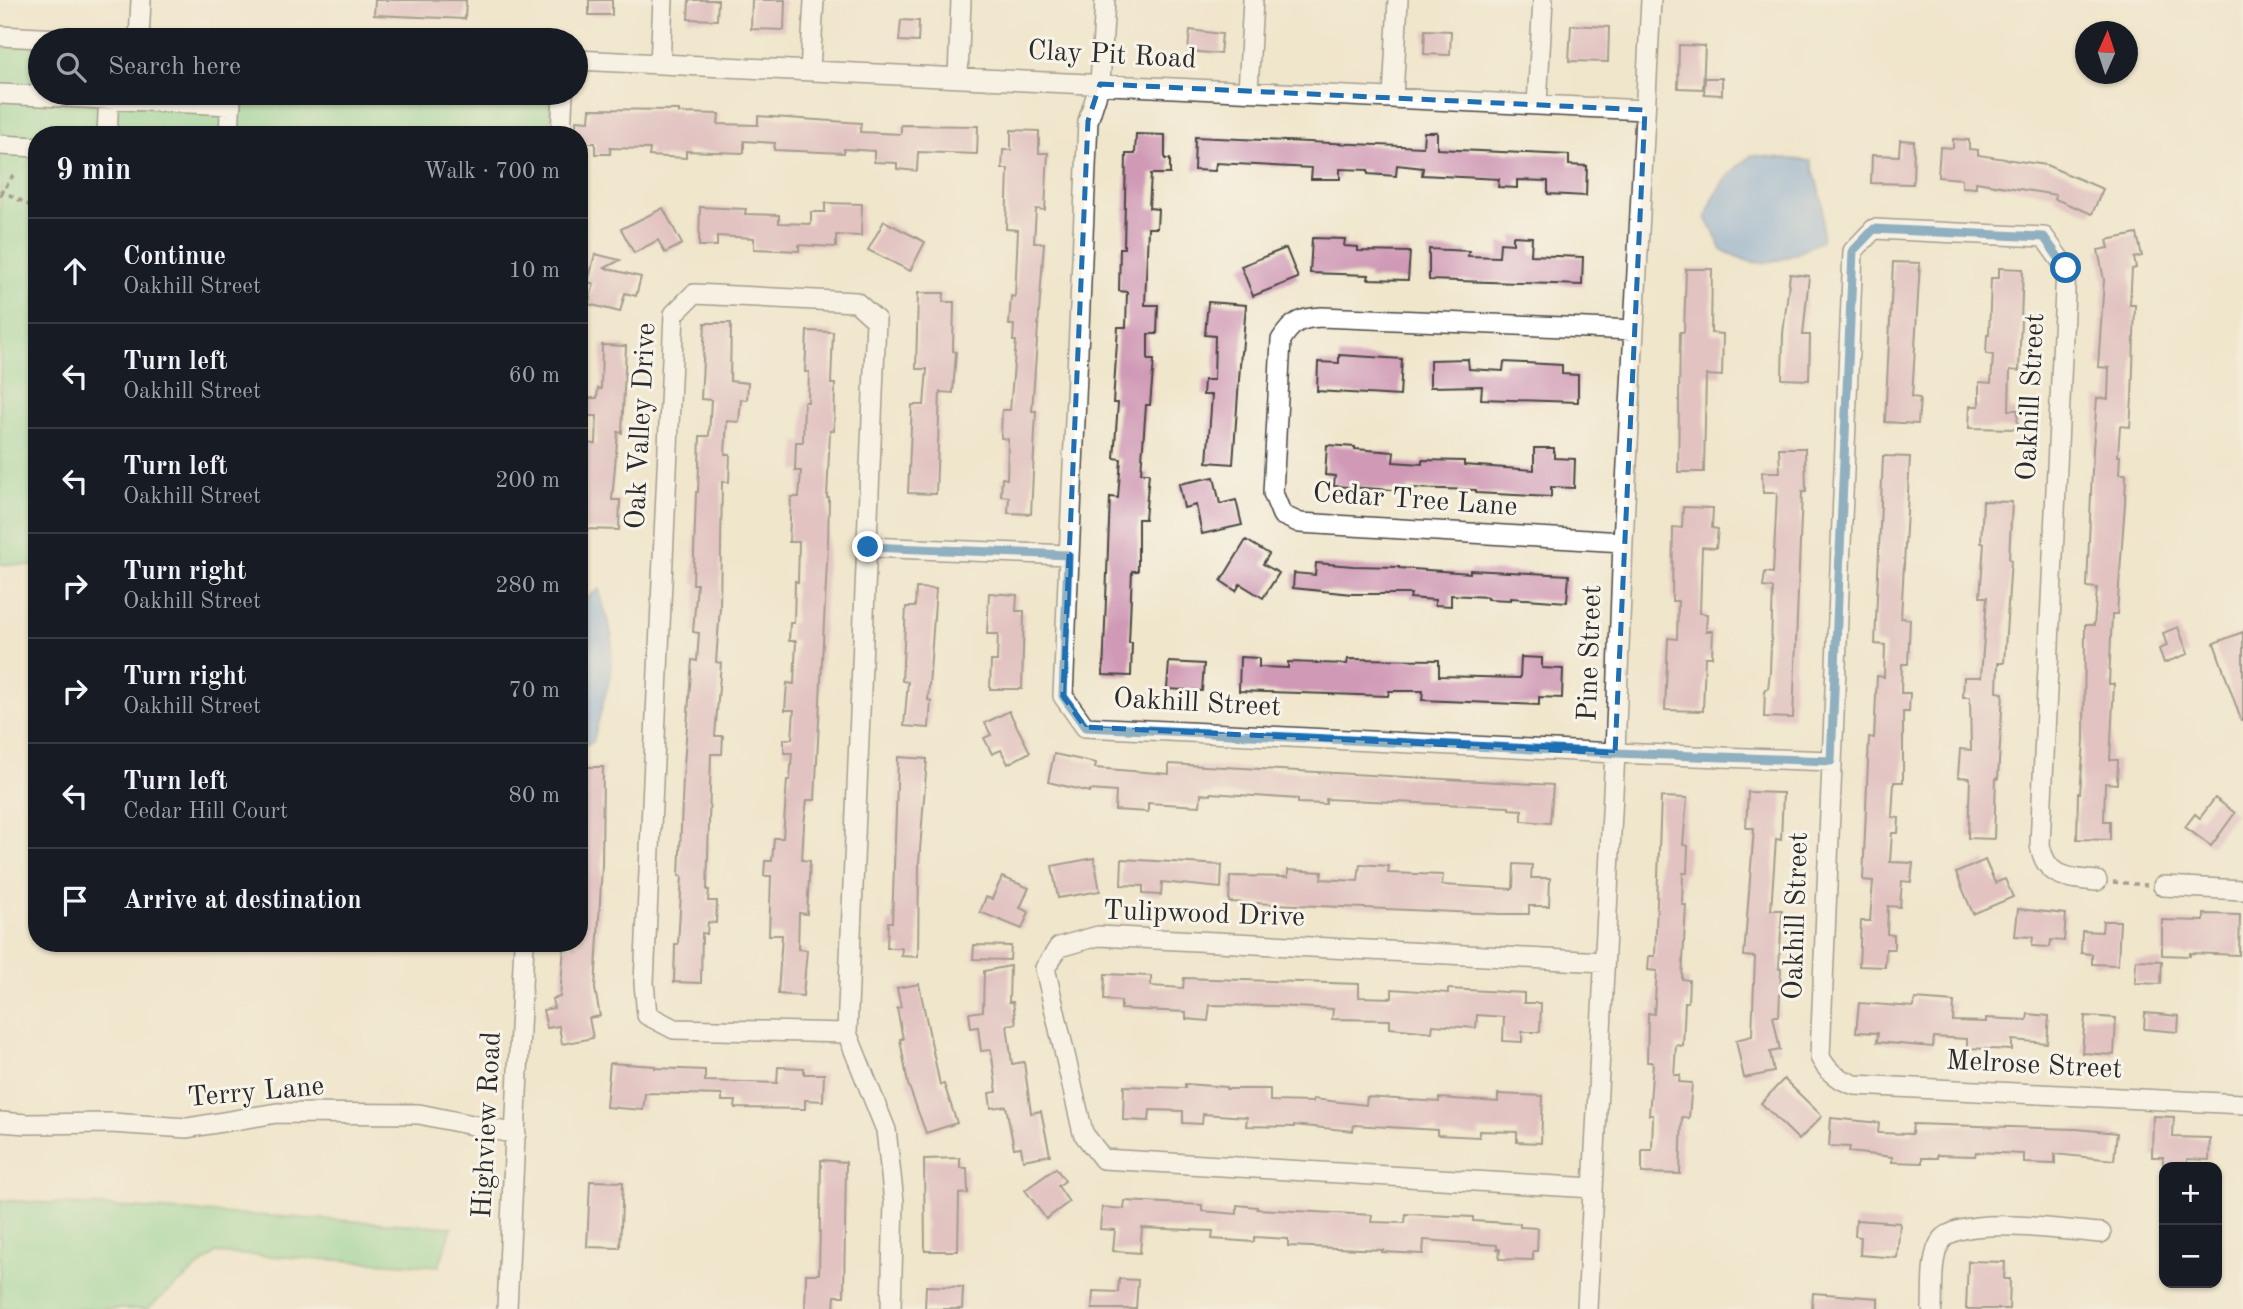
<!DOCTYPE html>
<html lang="en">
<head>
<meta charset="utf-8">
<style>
  body { margin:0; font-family:"Old Standard TT",serif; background:#242831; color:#f1f3f6 }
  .controls { position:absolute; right:21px; bottom:21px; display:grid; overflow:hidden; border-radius:14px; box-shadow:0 2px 5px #0004 }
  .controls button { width:63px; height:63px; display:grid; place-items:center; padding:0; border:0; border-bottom:2px solid #363941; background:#171b24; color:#f1f3f6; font:35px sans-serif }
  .compass { position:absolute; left:2075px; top:21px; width:63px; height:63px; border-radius:50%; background:#171b24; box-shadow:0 2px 5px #0004; rotate:3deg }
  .stop { position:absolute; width:21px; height:21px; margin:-16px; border:5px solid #1f6fb2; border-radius:50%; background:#fff }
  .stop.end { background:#1f6fb2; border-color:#fff; box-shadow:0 2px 7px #0008 }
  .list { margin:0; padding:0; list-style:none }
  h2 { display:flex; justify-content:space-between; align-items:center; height:91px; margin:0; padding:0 28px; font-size:30px }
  h2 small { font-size:23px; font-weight:400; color:#9ea1a6 }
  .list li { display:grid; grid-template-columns:46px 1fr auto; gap:21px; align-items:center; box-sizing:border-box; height:105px; padding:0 28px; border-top:2px solid #363941 }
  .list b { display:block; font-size:26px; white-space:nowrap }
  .list p { margin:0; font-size:23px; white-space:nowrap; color:#9ea1a6 }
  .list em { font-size:23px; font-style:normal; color:#9ea1a6 }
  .icon { flex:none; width:38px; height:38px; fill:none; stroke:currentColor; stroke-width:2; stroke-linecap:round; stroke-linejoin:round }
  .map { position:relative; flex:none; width:2243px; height:1309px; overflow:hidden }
  .search { position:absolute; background:#171b24; box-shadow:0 2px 5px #0004; left:28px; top:28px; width:560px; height:77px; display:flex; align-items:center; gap:18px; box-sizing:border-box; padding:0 24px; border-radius:38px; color:#9ea1a6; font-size:26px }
  .panel { position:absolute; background:#171b24; box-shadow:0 2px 5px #0004; left:28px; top:126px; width:560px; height:826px; border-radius:28px }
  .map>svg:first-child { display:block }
  .green { fill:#80d191; stroke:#567e5e; stroke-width:2 }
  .water { fill:#6d9dd6; stroke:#4c6480; stroke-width:2 }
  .building { fill:#d09ab6 }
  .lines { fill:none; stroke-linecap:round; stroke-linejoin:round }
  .minor-casing { stroke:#494743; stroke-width:22 }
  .path { stroke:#494743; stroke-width:3.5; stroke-dasharray:5 5; stroke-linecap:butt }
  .minor { stroke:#fff; stroke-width:19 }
  .route { stroke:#1f6fb2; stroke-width:9 }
  .marked { fill:none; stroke:#1f6fb2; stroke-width:5; stroke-dasharray:14 9; stroke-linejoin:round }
  .labels { text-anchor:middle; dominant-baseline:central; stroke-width:6; stroke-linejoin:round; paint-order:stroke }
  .street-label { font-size:28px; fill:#2b2b2b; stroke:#f7f3e8 }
</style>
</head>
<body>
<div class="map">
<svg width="2243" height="1309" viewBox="0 0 2243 1309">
  <rect width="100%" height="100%" fill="#f7f3e8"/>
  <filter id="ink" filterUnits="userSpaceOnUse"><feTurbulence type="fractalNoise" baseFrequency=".0143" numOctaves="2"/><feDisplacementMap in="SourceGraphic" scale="14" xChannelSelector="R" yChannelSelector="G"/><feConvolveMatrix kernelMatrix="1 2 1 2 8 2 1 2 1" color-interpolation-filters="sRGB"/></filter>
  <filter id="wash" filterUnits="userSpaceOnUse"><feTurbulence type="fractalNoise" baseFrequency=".00686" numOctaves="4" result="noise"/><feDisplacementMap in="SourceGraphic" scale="28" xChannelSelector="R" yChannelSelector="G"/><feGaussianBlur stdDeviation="1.57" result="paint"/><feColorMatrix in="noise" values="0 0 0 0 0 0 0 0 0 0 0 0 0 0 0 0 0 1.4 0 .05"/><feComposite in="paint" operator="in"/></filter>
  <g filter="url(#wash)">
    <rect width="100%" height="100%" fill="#f0e6cc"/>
    <path class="green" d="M0,40L40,42V93H551L550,135H37V566L0,564Z
      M0,1200L452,1227L439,1266L216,1253L147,1309H0Z"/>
    <path class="water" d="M1752,155L1811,161L1823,204L1822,240C1803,252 1771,268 1748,261C1740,258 1731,254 1722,250L1706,217C1716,188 1726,174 1752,155Z
      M599,589L612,636L611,672L593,742L579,747L580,603Z"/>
    <g id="blocks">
      <path class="building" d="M375,0H466L465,19L374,15Z
        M589,0H612V15H589Z
        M689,0H718L717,20L688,19Z
        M752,0H785L784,30L751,29Z
        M901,20L919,21L918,42L899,41Z
        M1571,25L1609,27L1608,62L1569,61Z
        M1190,30L1222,34L1220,54L1188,51Z
        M1425,30L1451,31L1450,55L1424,54Z
        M1679,45L1705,46L1703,89L1678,88Z
        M1705,78H1722V95L1704,94Z
        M590,109L679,110V113L719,114L718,124L758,125V116L861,123L860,132L901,134V125L978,126L977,154L918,152L917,171L897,169V163L874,162V151L844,149V153L774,150L775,143L744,141V153L686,151V158L649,156L650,149L610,148V154H595V143H579V135H576V120L589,121Z
        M1011,130L1039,131V153H1048L1045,210L1036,209L1034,243H1044L1032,411H1036L1031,514L1008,513L1009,497L1001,496L1002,478L1007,479L1008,439L1001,438L1002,410H1010L1016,341H1013L1014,325H1009L1011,296L1015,297L1018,230L1006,229L1008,169H1002L1003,150H1011Z
        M1424,132H1437V149L1569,155V165L1587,166L1586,196L1548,194V181L1517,180V188L1498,187L1499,179L1422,175L1423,168L1397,165L1396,176L1368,174V170L1340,169V179H1311L1312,168L1216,163L1215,171L1194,170L1195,137L1423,147Z
        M1136,134L1165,135V159H1170V174H1151L1149,208L1158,209L1157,228H1148L1145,305H1158L1157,334H1148V360H1154L1150,405H1146L1141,473H1149L1145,519H1138V571H1132L1129,643H1132L1131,676L1103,675L1110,497L1118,498L1121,459L1114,458L1118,403H1113L1118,327H1126L1127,292L1119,291L1120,248H1124L1126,154H1135Z
        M1953,139L1969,140V149L1978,150V155L2046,165L2103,189L2092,214L2055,199L2056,195L1976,182V188L1962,187V179L1938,177L1940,147L1953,148Z
        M1900,140L1914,141L1913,184L1871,183L1872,155L1899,156Z
        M825,203L862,204L861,236L836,235V247L799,245V251L754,249V238L717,236V246H699L700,207L746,209L745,214L779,215V223L811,224V212H825Z
        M663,208L682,244L665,253L658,240L634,253L621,229Z
        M884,221L925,242L910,271L868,250Z
        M2137,234L2142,256L2134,258L2136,268L2132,269L2130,305H2135L2132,399L2130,427L2120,426L2118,456H2120L2119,474H2126L2125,503L2117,614H2112L2109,684H2114L2110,760H2118L2117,784L2105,783L2104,821H2110V840L2077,839L2078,793H2080L2084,741L2085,625H2094L2097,588L2087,587L2093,448L2097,398L2108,399L2109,368L2098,367L2104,280L2098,250L2109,248L2107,240Z
        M1513,236L1532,237L1531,255L1583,257L1582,285L1429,280V249L1469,251L1468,256L1499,257L1500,243L1513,244Z
        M1312,238L1345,239L1344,246L1358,247V251L1410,252L1408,280L1368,279L1369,275L1310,273Z
        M1286,248L1298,278L1253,296L1241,266Z
        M595,254L620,260L605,268L641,277L636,296L625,293L620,312L588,304L594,284L588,282Z
        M1893,262L1920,263L1912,397L1920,398L1918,424L1885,422Z
        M1999,268L2023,269L2019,371L2010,370L2009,410H2018L2017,429L1969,428L1970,406H1979V382L1991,383L1993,355L1986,354L1987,335H1989L1991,278H1999Z
        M1686,269H1712L1711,333L1723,334L1722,376L1706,375L1704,472H1678L1680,332H1684Z
        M1790,274L1809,276L1803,335H1810L1809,380L1782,379L1783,334Z
        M918,293H944L943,302H954L953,351L956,352L953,393L940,392L936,494L908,493L912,405H924L927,369H916Z
        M1208,302L1246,305L1242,353L1241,352L1233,464L1207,462L1212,395H1203L1204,380H1214L1215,336L1205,335Z
        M705,323H731L730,381L748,383L747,400L741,399L739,422L727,421L725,454H730L729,482H722L720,607L716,662L721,663L715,736H723L722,754H711L707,890H709L708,901H717L716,923L708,922L707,934L702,933L701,983L674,982L675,944H678L682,876H679L683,778L692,660L697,661L699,633L693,632L697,584H693L696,492H698L700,436H709L711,400L701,399Z
        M807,331L833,332L831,384H835L834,431H830L827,498H829L828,543L815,800H807L804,824L802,860L810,861L807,914L799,913L798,949L807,950L803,996L778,994L782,935H769L771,876H764L765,861H772L774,838H783L787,780H790L792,753H784V739H792L794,710H785L787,683L794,684L796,641H789L790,623H794L795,581L798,582L799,542H789L791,497H799L801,471H795L796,442H803L804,402H808L809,372H805Z
        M602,345L626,346L622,433L618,432L612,500H620L619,530L584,529L585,485H580L583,443L596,444L597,416H583V398H597L598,388L601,389Z
        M1339,355L1402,359L1400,396L1317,391L1318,362L1339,363Z
        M1468,359L1469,369L1503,371L1504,362L1562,365V374L1578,375V402L1481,399L1482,386L1430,387V360Z
        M1327,445L1355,447V449L1394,452L1393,462L1422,464V460L1464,461V465L1534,470V448H1554V458L1575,459L1574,488L1551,487V497L1476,493V490L1408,488V491L1334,486L1335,476L1325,475Z
        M1779,448H1805L1806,492H1802L1793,718L1764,717L1765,689H1768L1770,672L1773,588L1763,587L1765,572L1773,573L1777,493H1763L1762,472H1780Z
        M1883,456L1910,457L1901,618L1910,619L1908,664H1902L1901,693H1910L1909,712H1903V782H1894L1892,817L1899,818L1898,833H1892L1890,862L1913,863L1911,882L1902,881L1900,907L1888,906L1887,934L1894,935V949H1886L1885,967L1859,966L1861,921H1870L1873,881L1863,880L1869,737L1874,738L1877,676L1884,677L1885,645L1875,644Z
        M1214,477L1220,504L1236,500L1242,525L1202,534L1196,505L1184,508L1179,484Z
        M1983,501L2012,502L2009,559L2011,560L2004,663H1998L1997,692L2003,693L1998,779L1996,778L1994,839L1968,838L1970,778L1958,777L1960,749L1971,750L1970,697H1963L1964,677H1981L1987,597H1980L1984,543H1981Z
        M1683,507L1713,508L1712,528L1718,529L1716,548L1702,547L1700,613L1707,614L1706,631H1713L1712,657H1705L1703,711L1665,710L1668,638L1677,639L1678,601H1672L1673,527L1682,528Z
        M1246,540L1269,554L1263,564L1279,573L1263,598L1240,584L1236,591L1221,581Z
        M1316,563L1353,566L1399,567V568L1470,573V570L1569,575L1567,602L1511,598V600L1487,599V597L1451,595V606L1435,605V600L1410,598L1411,594H1352L1293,588L1294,573L1315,575Z
        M916,588L936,589L928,700L931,701L929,728L904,726L908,682L902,681L906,607H915Z
        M989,593L1017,595L1016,611H1024L1022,689H990L991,661H997L998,634H987Z
        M2178,627L2188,654L2164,663L2159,649L2167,646L2163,633Z
        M2243,632V720H2241L2214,643Z
        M1240,657L1259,658V667L1288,668V662L1347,664L1348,659L1439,660V676L1520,678L1521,657L1542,658V668L1563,669L1562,698L1539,697V705L1422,700L1423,691H1389L1388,696L1239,691Z
        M1169,662L1204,664L1202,691L1167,689Z
        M1009,711L1030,752L1008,764L1001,750L992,754L984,738L991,735L985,723Z
        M1054,754L1096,763L1095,768L1169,774V764L1553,785L1550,823L1522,821V810L1509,809V807L1326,799V804L1298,803V799L1211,793V795L1201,794L1200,806L1148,803V812L1115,810L1116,792L1090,790V792L1048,782Z
        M898,757L927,759L919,863L918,957L901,956L902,948H887L888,922H892Z
        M579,767H603L602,866L595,989L600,1016L589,1018L593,1038L562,1044L559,1026L547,1028L543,1010L554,1008L552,999L560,997L564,947H572V943H579Z
        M1748,792L1783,793L1781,840L1776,839L1771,910H1782L1779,969H1781L1779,1016H1773L1780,1050L1770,1052L1774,1072L1744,1078L1736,1040L1752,1036L1755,957L1744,956L1754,828H1746Z
        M1661,797L1687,798L1683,845L1688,846L1687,873H1683L1682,905H1686L1682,979L1689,980L1688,1002H1685L1683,1046L1676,1045L1674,1075H1680L1679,1082L1692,1083L1689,1118L1682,1117L1680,1174L1642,1173V1150H1652L1653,1115H1649L1653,1062H1647L1648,1013L1654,1014L1657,971L1648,970L1649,956H1655Z
        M2215,798L2235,813L2211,846L2185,827L2195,814L2200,818Z
        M1094,858L1100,891L1058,898L1052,866Z
        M1122,859L1222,865L1221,888L1162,882L1161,895L1143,894V886L1121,885Z
        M1985,860L1995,883L2005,879L2013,897L1973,914L1956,873Z
        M1360,864L1389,866L1388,873L1443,875L1442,885L1513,889L1514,864L1532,865L1531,878H1550L1549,906H1529V914H1500L1229,902L1230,876L1288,877V870L1322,872L1321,879L1358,881Z
        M1002,877L1029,888L1020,908L1029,912L1022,929L980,912L986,897L992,899Z
        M2018,909L2066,914L2064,941L2051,940L2050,947L2032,946L2033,937L2015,936Z
        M2204,914L2240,915L2239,955L2190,953V956L2162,955V920L2204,921Z
        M2103,921H2120L2118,965L2092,964V954L2081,953L2082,931L2102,932Z
        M974,945L1011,946L1010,960L973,959Z
        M2136,960L2162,961L2161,984L2135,983Z
        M1010,966L1009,1002H1013L1016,1024L1007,1025L1012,1064L1024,1062L1031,1113L1041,1111L1050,1155L1023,1160L1021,1147L1014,1148L1006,1106L991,1108L989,1093L997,1092L991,1050L981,1051L978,1027L971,1028L969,1013L983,1011L984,971Z
        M1105,974L1151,976V986L1183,988L1184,978L1359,984V997L1392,998V989L1448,993V989L1524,993V1003H1541L1540,1032H1522V1042L1503,1041L1504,1017L1477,1015L1476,1028L1433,1025L1432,1032L1390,1028V1020L1332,1019L1333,1009L1276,1006L1210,1005L1208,1021L1186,1019V1012L1121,1009V1001L1104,1000Z
        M919,984L940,1085L944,1084L957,1123L926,1133L908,1084L900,1039H903L897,1008L901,1007L897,988Z
        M1915,999L1954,1002L1953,1021L1986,1022V1018L2027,1020L2028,1014L2049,1016L2047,1043L2012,1040V1050L1967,1048V1039L1934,1037L1933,1047L1877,1042L1878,1033L1856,1032L1859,1003L1914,1007Z
        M2145,1013L2179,1016L2178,1032L2144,1029Z
        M2085,1016L2116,1018L2114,1055L2082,1053Z
        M610,1063L655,1066V1068L705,1070V1081L777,1083L778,1067L804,1068V1074H824L823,1101L805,1100V1109L735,1108L736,1101H722V1095L645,1093L643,1110L606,1107Z
        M1784,1079L1822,1116L1799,1140L1761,1103Z
        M1185,1084L1226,1087V1089H1270V1101L1313,1102V1099L1366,1105L1367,1097L1439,1102V1098L1498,1102V1094L1543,1096L1541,1143L1517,1142V1132L1479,1131V1137L1437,1135V1130L1354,1125L1353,1131L1294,1125V1127L1246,1126L1247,1117L1203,1114L1202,1124L1183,1123V1111L1150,1110L1149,1121L1123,1120L1124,1086L1185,1088Z
        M2153,1116L2174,1117L2173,1137L2210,1138L2209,1160L2187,1159V1167H2163V1157H2152Z
        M1831,1118L1879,1123L1878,1133L1912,1134L1913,1124L2077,1129L2117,1133L2114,1160L2055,1154V1164L2024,1163V1154L1976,1152L1975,1156L1937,1155V1158H1922V1163L1892,1162V1157L1849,1152L1850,1147L1829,1146Z
        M960,1158V1168H967L968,1193L959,1194L958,1251H925L924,1159Z
        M821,1160L846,1162L844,1296H835L834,1309H805L806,1274H819Z
        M1056,1168L1065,1181L1058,1186L1069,1202L1046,1219L1025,1190Z
        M590,1181L623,1182L620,1248L587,1247Z
        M1125,1201L1202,1205V1211L1237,1214V1205L1257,1207V1209L1372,1215L1371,1222L1405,1223L1406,1214L1473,1217V1221L1508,1223L1520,1224V1227L1538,1228L1537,1251H1533V1260L1499,1259L1500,1249H1497V1245L1424,1240L1423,1254L1382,1252L1383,1250L1288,1246V1239L1254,1237V1242L1212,1239L1213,1231L1142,1228L1140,1253L1113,1251L1115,1230L1100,1229L1102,1207L1124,1209Z
        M1856,1220L1900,1223L1897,1258L1860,1255L1861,1237L1855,1236Z
        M1968,1261L2005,1262L2004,1279H2010L2009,1309H1966Z
        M1119,1279L1138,1280L1136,1309H1092L1093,1291L1118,1292Z
        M926,1286L963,1287L962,1309H925Z
        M1813,1293L1878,1298V1309H1812Z"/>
    </g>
  </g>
  <g filter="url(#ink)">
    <use href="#blocks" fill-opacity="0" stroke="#494743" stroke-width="2"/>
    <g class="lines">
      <defs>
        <path id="minor" d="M1105,0L1100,84L1088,121L1063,696L1085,727L1615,753L1831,761
          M0,36L81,40
          M139,40L141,0
          M576,60L1645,110
          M660,64L663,0
          M810,71L814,0
          M958,77L961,0
          M1248,91L1253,0
          M0,94L231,105
          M1393,98L1398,0
          M1537,104L1543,0
          M107,135L109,93
          M229,135L231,94
          M561,135L563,93
          M0,145L37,147
          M1623,542L1300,523L1282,515L1273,493L1281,340C1292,322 1301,318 1321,317L1634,330
          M868,547L1068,555
          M2097,881C2069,878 2046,879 2040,845L2066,268L2044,237L1874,229L1853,251L1820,1057C1829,1074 1838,1079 1855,1085L2243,1104
          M2163,886L2243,890
          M847,1033L674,1029L647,1015L644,983L674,314L694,294L856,302L876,320L847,1033L886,1130L894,1202L891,1309
          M0,1122L27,1124L111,1123L187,1128L277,1113L419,1114L516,1134
          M1593,1188L1103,1159L1083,1133L1045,968L1059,947L1098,936L1604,962
          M507,1309L524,943
          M1587,1309L1615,753L1623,542L1651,0
          M1932,1309C1933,1291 1930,1254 1942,1240C1962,1214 2069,1231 2101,1233"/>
      </defs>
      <use href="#minor" class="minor-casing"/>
      <path class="path" d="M0,190L37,209
        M0,196L15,172
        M2113,882L2147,885"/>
      <use href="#minor" class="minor"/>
    </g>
  </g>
  <g class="lines" filter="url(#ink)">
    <path class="route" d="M868,547L1068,555L1063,696L1085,727L1615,753L1831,761L1853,251L1874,229L2044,237L2066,268"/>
  </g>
  <path d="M0 0H2243V1309H0ZM1100,84L1645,110L1615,753L1085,727L1063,696L1088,121Z" fill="#f0e6cc" fill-opacity=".55" fill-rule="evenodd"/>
  <path class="marked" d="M1100,84L1645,110L1615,753L1085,727L1063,696L1088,121Z"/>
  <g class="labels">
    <g class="street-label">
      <text transform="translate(1112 56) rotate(3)">Clay Pit Road</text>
      <text transform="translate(2032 397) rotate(-87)">Oakhill Street</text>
      <text transform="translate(642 426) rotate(-87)">Oak Valley Drive</text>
      <text transform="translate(1415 501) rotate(4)">Cedar Tree Lane</text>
      <text transform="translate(1591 653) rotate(-88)">Pine Street</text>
      <text transform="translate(1197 704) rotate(3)">Oakhill Street</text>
      <text transform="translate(1204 915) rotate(2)">Tulipwood Drive</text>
      <text transform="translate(1797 916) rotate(-88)">Oakhill Street</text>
      <text transform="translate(2034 1066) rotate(3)">Melrose Street</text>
      <text transform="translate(256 1093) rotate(-5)">Terry Lane</text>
      <text transform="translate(488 1125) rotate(-87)">Highview Road</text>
    </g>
  </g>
</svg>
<div class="controls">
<button>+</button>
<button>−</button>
</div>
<svg class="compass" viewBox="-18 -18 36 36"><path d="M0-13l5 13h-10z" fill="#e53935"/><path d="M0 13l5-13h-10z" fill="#9ea1a6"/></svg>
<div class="stop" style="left:2066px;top:268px"></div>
<div class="stop end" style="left:868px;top:547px"></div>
<div class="search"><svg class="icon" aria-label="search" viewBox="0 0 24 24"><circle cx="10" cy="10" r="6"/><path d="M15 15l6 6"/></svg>Search here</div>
<section class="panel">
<h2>9 min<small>Walk · 700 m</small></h2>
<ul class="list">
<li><svg class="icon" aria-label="ahead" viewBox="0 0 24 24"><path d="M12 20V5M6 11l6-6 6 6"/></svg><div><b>Continue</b><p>Oakhill Street</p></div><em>10 m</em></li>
<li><svg class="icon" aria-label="left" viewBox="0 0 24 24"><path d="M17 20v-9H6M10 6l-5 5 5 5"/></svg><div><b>Turn left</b><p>Oakhill Street</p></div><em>60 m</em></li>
<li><svg class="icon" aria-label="left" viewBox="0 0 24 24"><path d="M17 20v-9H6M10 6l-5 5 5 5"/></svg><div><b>Turn left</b><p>Oakhill Street</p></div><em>200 m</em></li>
<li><svg class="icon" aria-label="right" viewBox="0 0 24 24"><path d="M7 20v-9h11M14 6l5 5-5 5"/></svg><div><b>Turn right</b><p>Oakhill Street</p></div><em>280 m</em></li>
<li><svg class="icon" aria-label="right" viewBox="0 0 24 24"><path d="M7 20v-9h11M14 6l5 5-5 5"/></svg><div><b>Turn right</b><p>Oakhill Street</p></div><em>70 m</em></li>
<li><svg class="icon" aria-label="left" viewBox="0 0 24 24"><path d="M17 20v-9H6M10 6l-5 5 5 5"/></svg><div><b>Turn left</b><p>Cedar Hill Court</p></div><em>80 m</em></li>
<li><svg class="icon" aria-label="arrive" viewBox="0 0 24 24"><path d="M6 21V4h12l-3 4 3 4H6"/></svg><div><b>Arrive at destination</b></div></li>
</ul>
</section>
</div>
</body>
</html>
